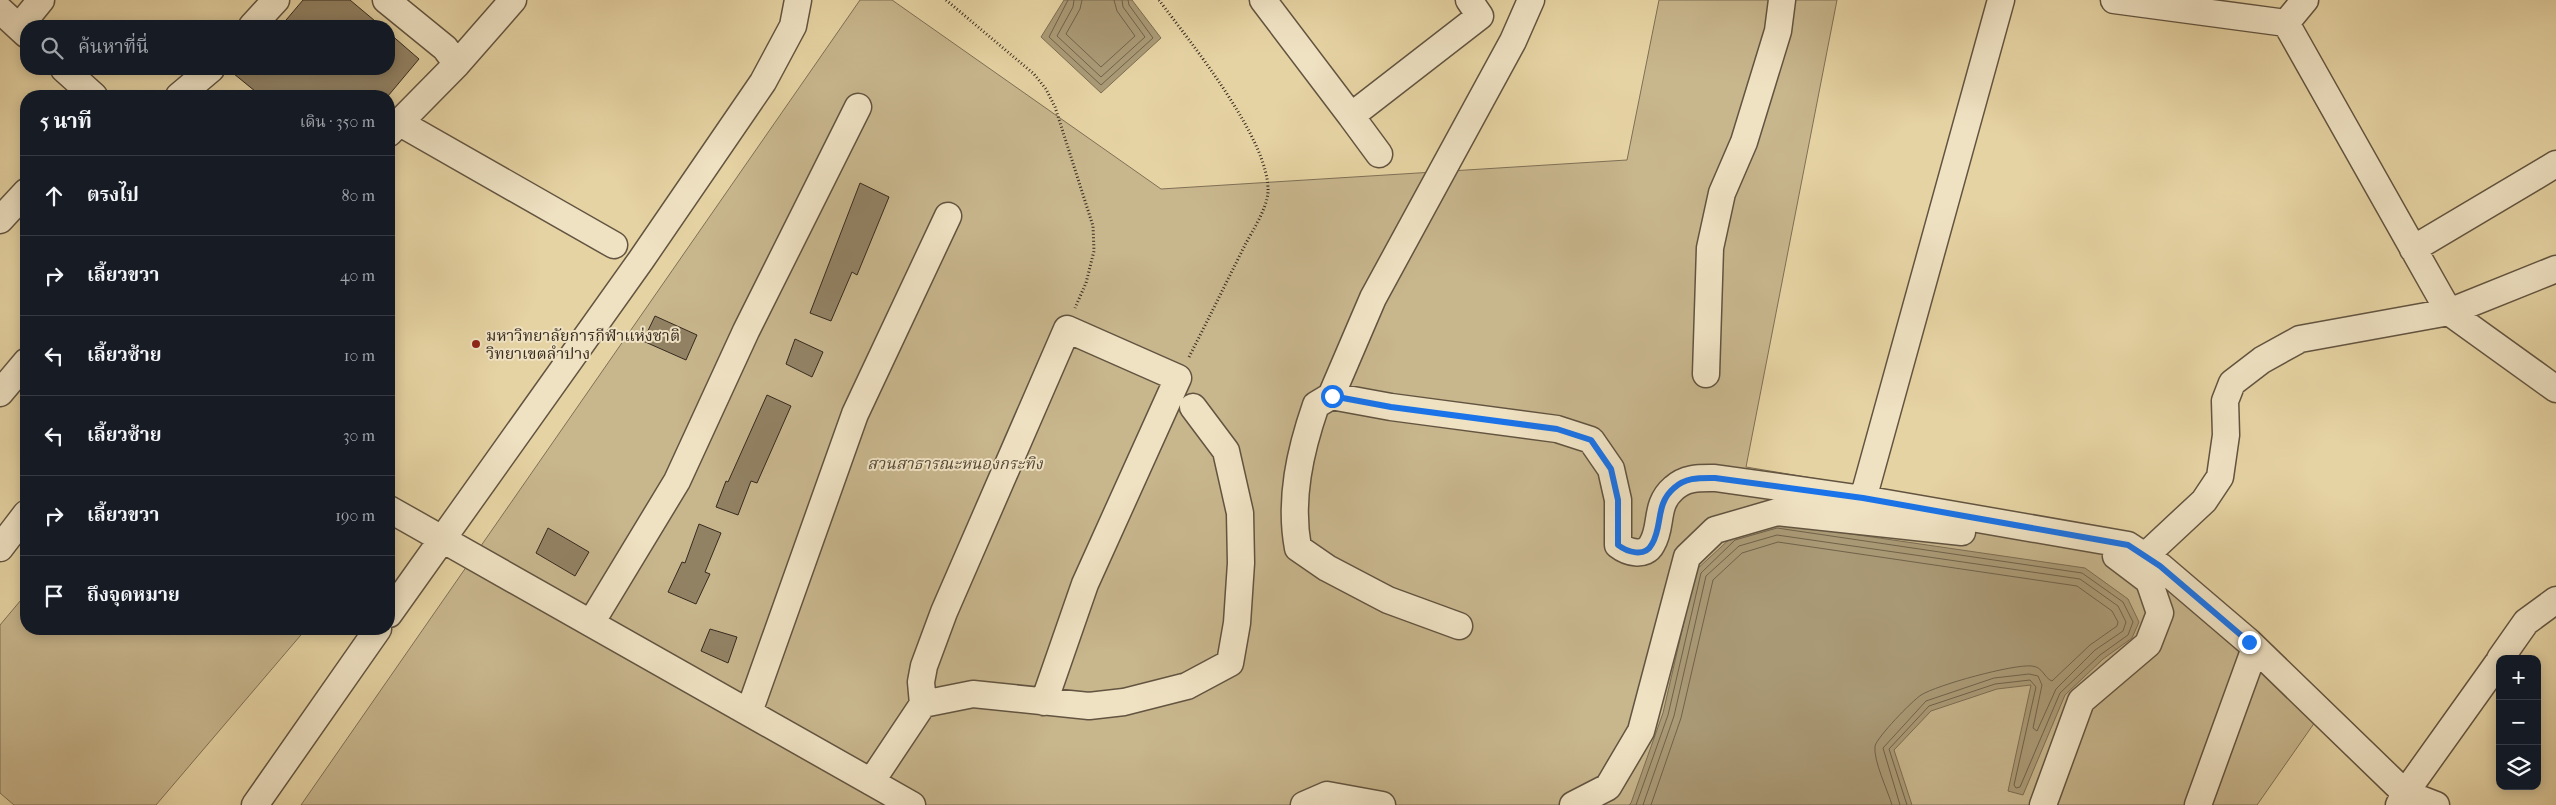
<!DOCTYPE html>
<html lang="th">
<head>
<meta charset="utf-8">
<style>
  body { margin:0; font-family:"IM FELL French Canon","Noto Serif Thai",serif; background:#242831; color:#f1f3f6 }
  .controls { position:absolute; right:15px; bottom:15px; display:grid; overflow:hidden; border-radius:10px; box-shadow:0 2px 12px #0003 }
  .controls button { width:45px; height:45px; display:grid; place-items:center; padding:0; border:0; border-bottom:1px solid #363941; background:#171b24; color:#f1f3f6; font:25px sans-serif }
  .stop { position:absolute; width:15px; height:15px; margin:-11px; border:4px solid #1a73e8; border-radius:50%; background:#fff }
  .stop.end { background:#1a73e8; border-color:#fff; box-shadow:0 1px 5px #0008 }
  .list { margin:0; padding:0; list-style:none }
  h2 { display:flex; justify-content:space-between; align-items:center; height:65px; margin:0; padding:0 20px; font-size:21px }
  h2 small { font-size:16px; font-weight:400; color:#9ea1a6 }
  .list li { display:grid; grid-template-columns:32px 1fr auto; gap:15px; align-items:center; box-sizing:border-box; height:80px; padding:0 20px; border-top:1px solid #363941 }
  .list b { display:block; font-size:19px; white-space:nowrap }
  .list em { font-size:16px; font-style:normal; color:#9ea1a6 }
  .icon { flex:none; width:28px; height:28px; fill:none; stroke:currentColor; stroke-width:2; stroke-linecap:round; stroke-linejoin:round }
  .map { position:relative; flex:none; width:2556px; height:805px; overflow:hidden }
  .search { position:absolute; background:#171b24; box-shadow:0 2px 12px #0003; left:20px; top:20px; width:375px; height:55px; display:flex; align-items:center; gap:12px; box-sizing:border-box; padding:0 18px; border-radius:20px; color:#9ea1a6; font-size:19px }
  .panel { position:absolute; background:#171b24; box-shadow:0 2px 12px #0003; left:20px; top:90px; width:375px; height:545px; border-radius:20px }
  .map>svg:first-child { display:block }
  .green { fill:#c8b68d; stroke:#7f7056 }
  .water { fill:#aa9a76; stroke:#7c6d53 }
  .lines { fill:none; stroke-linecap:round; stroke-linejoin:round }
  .shore { stroke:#70624a; stroke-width:1 }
  .building { fill:#928264; stroke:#362a1f }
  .minor-casing { stroke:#625440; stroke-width:29 }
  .path { stroke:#362a1f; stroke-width:3; stroke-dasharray:1 2.5; stroke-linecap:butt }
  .minor { stroke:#efe2c3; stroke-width:26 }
  .route { stroke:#1a73e8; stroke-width:6 }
  .poi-dot { fill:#8f2418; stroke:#efe2c3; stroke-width:2 }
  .labels { text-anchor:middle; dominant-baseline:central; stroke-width:4; stroke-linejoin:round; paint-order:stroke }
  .poi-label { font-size:16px; fill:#362a1f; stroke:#efe2c3; text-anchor:start }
  .park-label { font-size:16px; font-style:italic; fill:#534635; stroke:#efe2c3 }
</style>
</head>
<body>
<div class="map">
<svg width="2556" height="805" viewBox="0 0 2556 805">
  <rect width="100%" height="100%" fill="#e6d3a3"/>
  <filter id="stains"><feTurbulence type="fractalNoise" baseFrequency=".004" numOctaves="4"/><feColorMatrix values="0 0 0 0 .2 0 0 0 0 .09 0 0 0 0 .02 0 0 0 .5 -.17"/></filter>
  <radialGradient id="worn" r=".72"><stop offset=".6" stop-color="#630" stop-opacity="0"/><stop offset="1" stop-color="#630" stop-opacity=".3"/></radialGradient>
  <path class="green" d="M860,0H892L1161,189L1627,160L1659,0H1837L1746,467L2016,512L2141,561L2315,722L2257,805H301Z
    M26,594V629H306L156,805H14L0,793V625Z"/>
  <path class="water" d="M1064,0H1132L1161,38L1101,93L1041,37Z
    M1776,523L2085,568L2128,599L2139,622L2132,638L2103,659L2065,695L2023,795L2008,791L2031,685L1997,689L1931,711L1894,750L1912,805H1629L1631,803L1663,713L1696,570L1733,536Z"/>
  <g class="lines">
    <path class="shore" d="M1068,0L1049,37L1101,85L1153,38L1129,5L1128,0
      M1074,0L1073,7L1057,36L1101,77L1145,37L1123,7L1122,0
      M1082,0L1080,9L1066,34L1101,67L1135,36L1117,11L1114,0
      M1636,805L1668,715L1701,573L1735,540L1777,528L2082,573L2123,602L2133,622L2128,635L2100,655L2060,693L2020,787L2016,788L2014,785L2036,687L2030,680L1995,684L1929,706L1889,749L1907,805
      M1643,805L1674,716L1706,576L1739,546L1777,535L2080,579L2118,606L2126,622L2123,631L2095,650L2056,689L2037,731L2033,728L2042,685L2038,676L2029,674L1994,678L1926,701L1883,748L1900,805
      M1651,805L1681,718L1713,580L1742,553L1778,542L2077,586L2112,611L2118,622L2117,626L2090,645L2052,681C2044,678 2043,667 2032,666C2013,664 1937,685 1921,695C1911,702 1878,736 1875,746C1873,760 1888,791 1892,805"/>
  </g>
  <path class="building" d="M303,0H350L381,26H281Z
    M389,33L419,59L388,96H261L228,69H389Z
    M860,183L889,197L857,275L852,272L831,321L810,313Z
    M655,316L697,335L686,360L643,341Z
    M795,339L823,352L812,377L786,364Z
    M767,395L791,406L757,483L751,481L738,515L716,507L726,481L728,482Z
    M699,524L721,533L705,572L710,574L696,604L668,592L682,562L685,563Z
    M548,528L589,552L575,576L536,553Z
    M710,629L737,637L728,663L701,651Z"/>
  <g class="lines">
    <defs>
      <path id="minor" d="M386,0L445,48L457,64L389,133
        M1263,0L1351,116L1480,16L1469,0
        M2114,0L2286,23L2449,312L2556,389
        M0,10L26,34
        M2286,23L2305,0
        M252,26L276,0
        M19,27L41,0
        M457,64L513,0
        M64,69L94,96
        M179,96L211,69
        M1351,116L1379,154
        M400,123L614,245
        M0,220L26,192
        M2413,249L2556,164
        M1706,374L1710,248L1722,193L1744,142L1778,31L1782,0
        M0,393L26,362
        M1331,396L1373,298L1513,41L1531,0
        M1863,499L2001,0
        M389,509L912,805
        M0,548L26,514
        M2145,556L2204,501L2220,477L2226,435L2225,401L2232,383L2262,360L2300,339L2449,312L2556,269
        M389,614L641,260L763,82L793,26L798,0
        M591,623L677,481L746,331L858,107
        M1459,626L1388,600L1327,568L1298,548C1289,500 1300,451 1316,405L1331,396L1391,407L1557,429L1591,440L1611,469L1618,500V545C1627,552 1645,558 1652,544C1663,526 1654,505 1674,488C1686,477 1700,478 1715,478L1863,499L2128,545L2160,566L2249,642L2405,793L2436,805
        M2500,659L2526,622L2556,600
        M923,704L921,682L924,666L944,612L1067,329L1178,378L1085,584L1044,702
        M749,712L855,414L948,216
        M871,782L923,704L973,694L1089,706L1124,702L1187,686L1230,663L1237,623L1241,563L1240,513L1226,451L1193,407
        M255,805L378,629
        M1304,805L1327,795L1382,805
        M1573,805L1608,787L1641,731L1687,557L1715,530L1777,512L1962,532
        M2043,805L2081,701L2148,644L2160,613L2149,581L2116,556
        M2198,805L2255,648
        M2399,805L2405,793L2500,660"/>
    </defs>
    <use href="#minor" class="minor-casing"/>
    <path class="path" d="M946,0L1034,74L1046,89L1055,107L1093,226L1094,251L1086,283L1075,308
      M1159,0C1190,42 1271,141 1268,193C1266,210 1253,230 1245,245C1226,283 1208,320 1189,357"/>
    <use href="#minor" class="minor"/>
  </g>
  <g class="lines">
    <path class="route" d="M1332,396L1391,407L1557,429L1591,440L1611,469L1618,500V545C1627,552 1645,558 1652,544C1663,526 1655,504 1674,488C1686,477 1700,478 1715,478L1863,498L2128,545L2160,566L2249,642"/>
  </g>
  <circle class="poi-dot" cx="476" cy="344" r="5"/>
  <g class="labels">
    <g class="poi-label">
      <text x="486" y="335">มหาวิทยาลัยการกีฬาแห่งชาติ<tspan x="486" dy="18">วิทยาเขตลำปาง</tspan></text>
    </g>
    <g class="park-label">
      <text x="955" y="463">สวนสาธารณะหนองกระทิง</text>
    </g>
  </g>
  <rect width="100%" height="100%" filter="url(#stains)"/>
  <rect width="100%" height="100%" fill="url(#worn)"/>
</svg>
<div class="controls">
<button>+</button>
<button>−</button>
<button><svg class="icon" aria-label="layers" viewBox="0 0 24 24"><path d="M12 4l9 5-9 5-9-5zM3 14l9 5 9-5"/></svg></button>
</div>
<div class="stop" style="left:1332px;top:396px"></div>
<div class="stop end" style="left:2249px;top:642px"></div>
<div class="search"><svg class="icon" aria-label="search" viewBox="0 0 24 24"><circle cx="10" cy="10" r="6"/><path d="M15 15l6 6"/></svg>ค้นหาที่นี่</div>
<section class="panel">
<h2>5 นาที<small>เดิน · 350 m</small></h2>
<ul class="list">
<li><svg class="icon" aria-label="ahead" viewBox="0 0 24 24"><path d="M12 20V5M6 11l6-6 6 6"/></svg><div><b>ตรงไป</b></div><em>80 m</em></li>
<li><svg class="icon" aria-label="right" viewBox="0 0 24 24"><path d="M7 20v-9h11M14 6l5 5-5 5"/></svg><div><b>เลี้ยวขวา</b></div><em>40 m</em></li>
<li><svg class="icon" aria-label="left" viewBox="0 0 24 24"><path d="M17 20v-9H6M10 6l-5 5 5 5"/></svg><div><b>เลี้ยวซ้าย</b></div><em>10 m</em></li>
<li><svg class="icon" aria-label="left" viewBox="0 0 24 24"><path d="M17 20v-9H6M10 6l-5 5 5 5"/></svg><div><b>เลี้ยวซ้าย</b></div><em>30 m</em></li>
<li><svg class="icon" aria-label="right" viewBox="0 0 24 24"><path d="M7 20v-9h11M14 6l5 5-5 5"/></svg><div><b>เลี้ยวขวา</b></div><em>190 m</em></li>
<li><svg class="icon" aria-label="arrive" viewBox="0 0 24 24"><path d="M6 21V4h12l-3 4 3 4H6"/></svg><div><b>ถึงจุดหมาย</b></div></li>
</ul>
</section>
</div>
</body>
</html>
